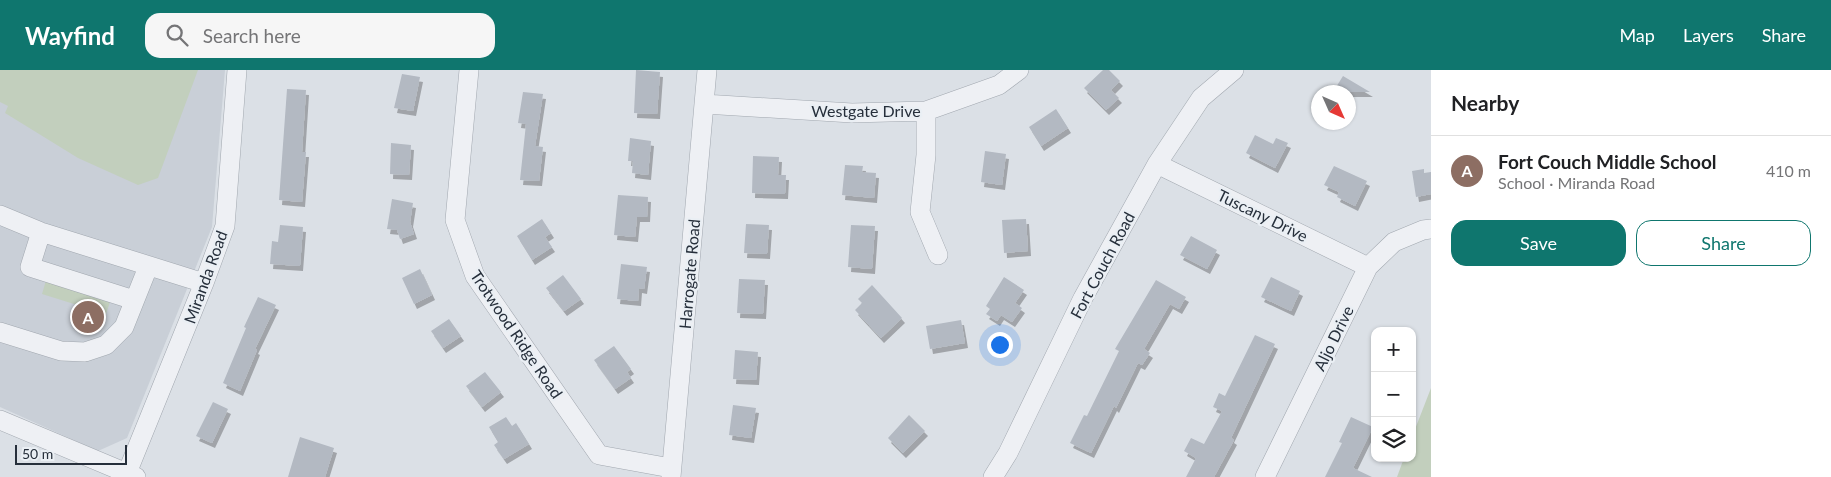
<!DOCTYPE html>
<html lang="en">
<head>
<meta charset="utf-8">
<style>
  body { margin:0; font-family:Lato,sans-serif; background:#f6f6f6; color:#202124 }
  .controls { position:absolute; right:15px; bottom:15px; display:grid; overflow:hidden; border-radius:10px; box-shadow:0 1px 4px #0004 }
  .controls button { width:45px; height:45px; display:grid; place-items:center; padding:0; border:0; border-bottom:1px solid #e0e0e0; background:#fff; color:#202124; font:25px sans-serif }
  .compass { position:absolute; left:1311px; top:15px; width:45px; height:45px; border-radius:50%; background:#fff; box-shadow:0 1px 4px #0004; rotate:135deg }
  .scale { position:absolute; left:15px; bottom:12px; width:112px; box-sizing:border-box; padding-left:5px; border:2px solid #262f3b; border-top:0; font-size:14px; line-height:18px; white-space:nowrap; color:#262f3b; -webkit-text-stroke:4px #eaeff4; paint-order:stroke }
  .you { position:absolute; left:999px; top:274px; width:18px; height:18px; margin:-12px; border:4px solid #fff; border-radius:50%; background:#1a73e8; box-shadow:0 0 0 8px #1a73e833 }
  .badge { display:grid; place-items:center; width:32px; height:32px; border-radius:50%; background:#0f766e; color:#fff; font-size:16px; font-weight:700 }
  .pin { position:absolute; translate:-50% -50%; border:2px solid #fff; box-shadow:0 1px 5px #0006 }
  .list { margin:0; padding:0; list-style:none }
  h2 { display:flex; justify-content:space-between; align-items:center; height:65px; margin:0; padding:0 20px; font-size:21px }
  h2 small { font-size:16px; font-weight:400; color:#757577 }
  .list li { display:grid; grid-template-columns:32px 1fr auto; gap:15px; align-items:center; box-sizing:border-box; height:70px; padding:0 20px; border-top:1px solid #e0e0e0 }
  .list b { display:block; font-size:19px; white-space:nowrap }
  .list p { margin:0; font-size:16px; white-space:nowrap; color:#757577 }
  .list em { font-size:16px; font-style:normal; color:#757577 }
  .actions { display:flex; gap:10px; padding:15px 20px }
  .actions a { flex:1; padding:11px 0; border:1px solid #0f766e; border-radius:15px; text-align:center; font-size:18px; color:#0f766e }
  .actions .main { background:#0f766e; color:#fff }
  .icon { flex:none; width:28px; height:28px; fill:none; stroke:currentColor; stroke-width:2; stroke-linecap:round; stroke-linejoin:round }
  .map { position:relative; flex:none; width:1431px; height:407px; overflow:hidden }
  header { display:flex; align-items:center; gap:30px; box-sizing:border-box; height:70px; padding:0 25px; background:#0f766e; color:#fff }
  header strong { font-size:24px }
  nav { display:flex; gap:28px; margin-inline-start:auto; font-size:18px }
  .search { width:350px; height:45px; background:#f6f6f6; display:flex; align-items:center; gap:12px; box-sizing:border-box; padding:0 18px; border-radius:15px; color:#757577; font-size:19px }
  main { display:flex }
  aside { flex:1; background:#fff }
  .map>svg:first-child { display:block }
  .built { fill:#c9cfd7 }
  .green { fill:#c2cfbd }
  .building { fill:#b3b9c2; filter:url(#shadow) }
  .lines { fill:none; stroke-linecap:round; stroke-linejoin:round }
  .minor-casing { stroke:#a1a7af; stroke-width:20 }
  .minor { stroke:#eef0f4; stroke-width:19 }
  .labels { text-anchor:middle; dominant-baseline:central; stroke-width:4.5; stroke-linejoin:round; paint-order:stroke }
  .street-label { font-size:16px; fill:#262f3b; stroke:#eaeff4 }
</style>
</head>
<body>
<header>
<strong>Wayfind</strong>
<div class="search"><svg class="icon" aria-label="search" viewBox="0 0 24 24"><circle cx="10" cy="10" r="6"/><path d="M15 15l6 6"/></svg>Search here</div>
<nav><a>Map</a><a>Layers</a><a>Share</a></nav>
</header>
<main>
<div class="map">
<svg width="1431" height="407" viewBox="0 0 1431 407">
  <defs>
    <filter id="shadow"><feDropShadow dx="3" dy="5" stdDeviation="0" flood-color="#0004"/></filter>
  </defs>
  <rect width="100%" height="100%" fill="#dbe0e6"/>
  <path class="built" d="M0,0H225L212,157L127,368L98,381L0,337Z"/>
  <path class="green" d="M0,0H198L158,108L138,115L78,88L5,43L8,36L0,32Z
    M50,197L115,217L106,244L42,224Z
    M1431,318V407H1397L1404,388H1412V367Z"/>
  <path class="building" d="M636,0L660,2L657,44L634,43Z
    M1103,0H1109L1120,11L1111,20L1119,28L1106,40L1084,18Z
    M402,4L420,7L413,41L394,38Z
    M1343,6L1370,22H1333Z
    M287,19L306,20L302,82H306L302,132L279,130Z
    M523,22L543,24L535,76L543,77L539,111L520,110L526,54L518,53Z
    M1056,39L1068,58L1041,76L1029,57Z
    M1255,65L1273,74L1276,68L1288,73L1275,98L1246,83Z
    M630,68L651,71L648,105L632,103L633,91H628Z
    M391,73L411,75L409,105L390,104Z
    M985,81L1006,84L1002,115L981,112Z
    M753,86L779,87L778,105H786L785,124L752,123Z
    M845,95L863,96L862,102L876,103L874,128L842,125Z
    M1334,96L1367,111L1355,136L1337,127L1339,122L1324,115Z
    M1424,99V103L1431,102V124L1416,127L1412,101Z
    M618,125L648,127L647,147H637L635,167L614,165Z
    M392,129L413,133L410,152L414,164L400,169L397,160L387,159Z
    M542,149L551,163L545,167L552,177L532,190L517,166Z
    M1026,149L1028,181L1004,183L1002,150Z
    M746,154L769,155L767,184L744,183Z
    M280,155L303,157L300,196L270,194L272,171L278,172Z
    M851,155L875,156L872,199L848,197Z
    M1191,166L1217,180L1207,199L1180,185Z
    M621,194L647,197L644,219L639,218L638,231L617,229Z
    M420,199L432,225L414,234L402,208Z
    M563,205L581,229L564,241L546,218Z
    M1004,207L1024,220L1015,233L1022,238L1012,252L1001,245L997,251L986,244L990,239L986,236Z
    M1271,207L1300,221L1291,241L1261,227Z
    M739,209L765,210L763,244L737,243Z
    M1156,210L1186,227L1179,239L1170,234L1144,279L1150,283L1142,295L1138,293L1116,338L1114,336L1091,383L1070,373L1084,345L1087,346L1119,281L1115,279Z
    M872,215L902,248L881,268L855,240L862,233L858,229Z
    M258,227L276,235L255,279L257,280L240,321L223,313L246,258L244,257Z
    M449,249L461,266L443,278L431,261Z
    M961,250L965,273L930,279L926,256Z
    M1255,265L1275,274L1231,368L1234,370L1214,407H1186L1196,388L1184,381L1191,368L1204,374L1222,341L1213,337L1219,323L1225,326Z
    M614,276L631,299L627,302L631,308L615,319L594,290Z
    M735,280L758,282L756,310L733,309Z
    M485,302L501,322L482,337L466,316Z
    M213,332L228,339L212,373L196,366Z
    M733,335L756,338L751,368L729,365Z
    M909,345L925,361L903,383L888,368Z
    M506,347L512,356L516,353L529,374L504,389L494,375L498,372L489,357Z
    M1351,347L1373,357L1353,398L1372,407H1325L1342,373L1339,372Z
    M300,367L334,378L325,407H288Z"/>
  <g class="lines">
    <defs>
      <path id="minor" d="M469,0L455,150L475,206L599,385L671,398
        M704,34L852,43L926,41L999,15L1019,0
        M926,41V85L920,142L938,185
        M1157,94L1368,197
        M0,145L41,162L204,213
        M41,162L30,197L134,230
        M0,262L61,281L85,282L106,275L124,257L148,197
        M0,350L136,407
        M127,403L204,213L225,156L237,0
        M671,407L707,0
        M993,407L1008,383L1083,228L1157,94L1201,28L1234,0
        M1265,407L1368,197L1394,172L1423,160L1431,159"/>
    </defs>
    <use href="#minor" class="minor-casing"/>
    <use href="#minor" class="minor"/>
  </g>
  <g class="labels">
    <g class="street-label">
      <text x="866" y="40">Westgate Drive</text>
      <text transform="translate(1263 145) rotate(26)">Tuscany Drive</text>
      <text transform="translate(1102 195) rotate(-62)">Fort Couch Road</text>
      <text transform="translate(689 204) rotate(-85)">Harrogate Road</text>
      <text transform="translate(205 207) rotate(-70)">Miranda Road</text>
      <text transform="translate(517 264) rotate(56)">Trotwood Ridge Road</text>
      <text transform="translate(1333 268) rotate(-64)">Aljo Drive</text>
    </g>
  </g>
</svg>
<div class="controls">
<button>+</button>
<button>−</button>
<button><svg class="icon" aria-label="layers" viewBox="0 0 24 24"><path d="M12 4l9 5-9 5-9-5zM3 14l9 5 9-5"/></svg></button>
</div>
<svg class="compass" viewBox="-18 -18 36 36"><path d="M0-13l5 13h-10z" fill="#e53935"/><path d="M0 13l5-13h-10z" fill="#757577"/></svg>
<div class="scale">50 m</div>
<div class="you"></div>
<div class="pin badge" style="left:88px;top:247px;background:#8d6e63">A</div>
</div>
<aside>
<h2>Nearby<small></small></h2>
<ul class="list">
<li><span class="badge" style="background:#8d6e63">A</span><div><b>Fort Couch Middle School</b><p>School · Miranda Road</p></div><em>410 m</em></li>
</ul>
<div class="actions"><a class="main">Save</a><a>Share</a></div>
</aside>
</main>
</body>
</html>
